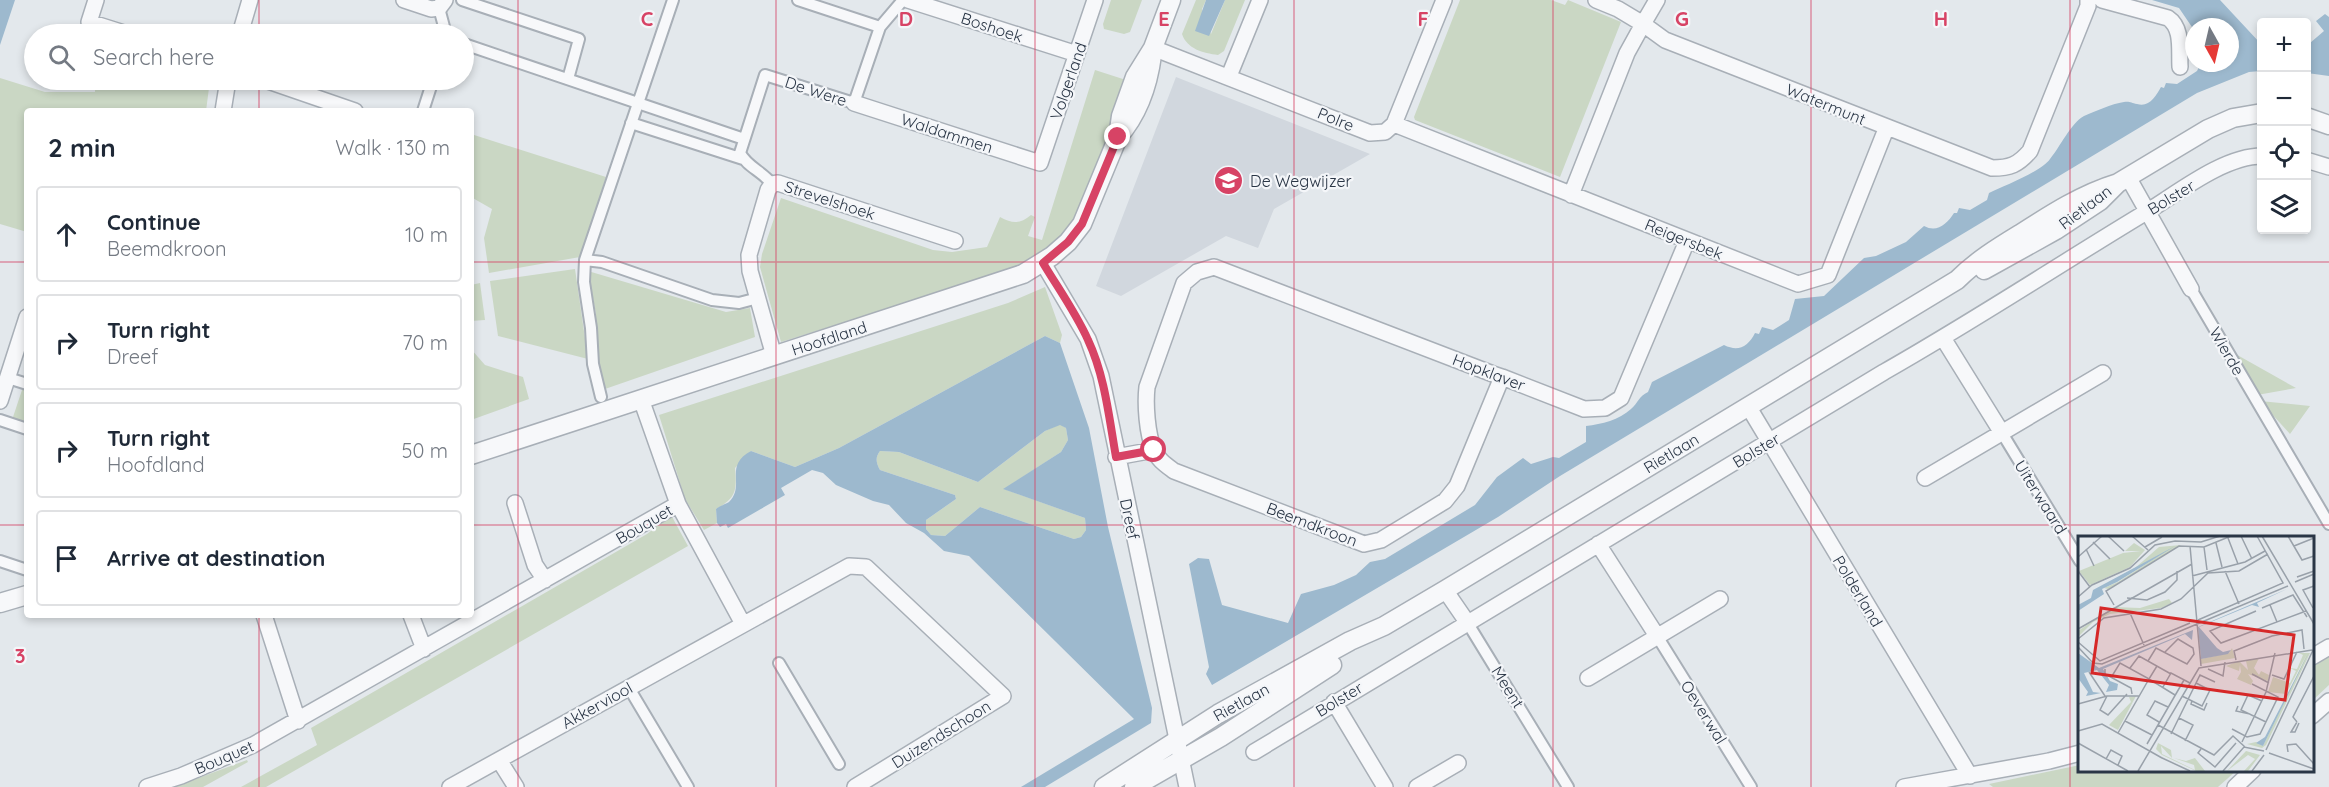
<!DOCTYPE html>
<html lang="en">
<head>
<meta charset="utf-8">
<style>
  body { margin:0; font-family:Quicksand,sans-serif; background:#f2f2f3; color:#1f2937 }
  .controls { position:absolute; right:18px; top:18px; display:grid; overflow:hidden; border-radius:6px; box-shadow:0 3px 9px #0003 }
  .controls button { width:54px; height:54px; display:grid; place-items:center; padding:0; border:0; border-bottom:2px solid #e0e1e3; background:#fff; color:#1f2937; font:30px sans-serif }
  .compass { position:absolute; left:2185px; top:18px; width:54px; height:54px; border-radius:50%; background:#fff; box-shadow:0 3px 9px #0003; rotate:172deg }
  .stop { position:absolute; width:18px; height:18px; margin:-14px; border:4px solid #d74365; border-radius:50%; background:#fff }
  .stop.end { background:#d74365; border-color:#fff; box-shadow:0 2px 6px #0008 }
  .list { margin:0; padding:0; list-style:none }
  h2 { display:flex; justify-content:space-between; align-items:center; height:78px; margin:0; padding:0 24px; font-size:26px }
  h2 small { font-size:20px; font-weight:400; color:#747a83 }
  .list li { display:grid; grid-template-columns:39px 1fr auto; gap:18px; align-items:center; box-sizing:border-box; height:96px; margin:0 12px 12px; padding:0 12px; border:2px solid #e0e1e3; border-radius:6px }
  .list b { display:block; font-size:22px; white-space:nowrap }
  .list p { margin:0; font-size:20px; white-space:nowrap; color:#747a83 }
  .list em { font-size:20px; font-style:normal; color:#747a83 }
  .icon { flex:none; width:33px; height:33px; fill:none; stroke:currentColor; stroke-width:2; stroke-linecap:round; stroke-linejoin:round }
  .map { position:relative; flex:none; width:2329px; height:787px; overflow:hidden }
  .search { position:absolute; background:#fff; box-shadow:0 3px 9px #0003; left:24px; top:24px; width:450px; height:66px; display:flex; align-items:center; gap:15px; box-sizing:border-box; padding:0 21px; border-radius:33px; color:#747a83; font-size:22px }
  .panel { position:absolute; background:#fff; box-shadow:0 3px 9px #0003; left:24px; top:108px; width:450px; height:510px; border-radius:6px }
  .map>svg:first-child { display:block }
  .built { fill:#d1d7de }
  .green { fill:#cad7c4 }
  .water { fill:#9db9ce; fill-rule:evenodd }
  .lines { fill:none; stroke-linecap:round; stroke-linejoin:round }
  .pedestrian-casing { stroke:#a8afb7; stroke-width:14 }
  .minor-casing { stroke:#a8afb7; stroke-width:18 }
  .tertiary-casing { stroke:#a8afb7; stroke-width:21 }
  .pedestrian { stroke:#f7f8fa; stroke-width:10 }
  .minor { stroke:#f7f8fa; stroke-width:15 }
  .tertiary { stroke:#f7f8fa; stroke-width:18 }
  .route { stroke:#d74365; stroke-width:8 }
  .grid { fill:none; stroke:#d74365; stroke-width:1.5; stroke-opacity:0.55 }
  .labels { text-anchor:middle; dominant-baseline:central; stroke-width:4.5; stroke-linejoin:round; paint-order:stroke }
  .street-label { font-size:16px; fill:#2a3646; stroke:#f4f6f9 }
  .poi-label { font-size:16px; fill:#2a3646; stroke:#f4f6f9; text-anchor:start }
  .inset-road { fill:none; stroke:#99a1aa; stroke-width:1.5 }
  .view { fill:#d62828; fill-opacity:0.15; stroke:#d62828; stroke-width:3 }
  .inset-edge { fill:none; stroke:#2a3646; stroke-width:3 }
  .grid-label { font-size:20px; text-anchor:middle; font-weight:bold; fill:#d74365; stroke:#f4f6f9; stroke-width:4.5; stroke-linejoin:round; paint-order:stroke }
</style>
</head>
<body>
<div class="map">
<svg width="2329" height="787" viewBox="0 0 2329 787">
  <rect width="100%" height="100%" fill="#e3e8ec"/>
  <path class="built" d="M1176,77L1370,154L1274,209L1258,248L1226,236L1121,296L1096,286Z"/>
  <path class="green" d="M1111,0H1142L1130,32L1124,34L1104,29L1103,24Z
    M1196,0H1206L1202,9L1211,34L1225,0H1245L1224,51L1218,55C1203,53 1187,49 1182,34Z
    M1460,0H1551L1565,5L1568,0L1621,22L1560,177L1415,120L1414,117Z
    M1095,70L1126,80L1094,178L1077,219L1064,236L1047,251L1027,263L990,277L781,342L760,267L762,254L781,198L933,250L952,252L987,247L1000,217C1013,224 1020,224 1031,215L1035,217L1028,236L1042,240Z
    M0,78L45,92H95V80H210L206,111H27V232L0,224Z
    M471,134L606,177L580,257L489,273L484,238L492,209L471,197Z
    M575,269L588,359L498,336L490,281Z
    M588,271L726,312L750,308L755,337L605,389L596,358V314Z
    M480,283L485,320L471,321V285Z
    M1045,287L1062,335L1060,343L1045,336L839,448L795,467L751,451L735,468C737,491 736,498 716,509L717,523L704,530L685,499L659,415L1008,303Z
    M471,349L485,365L523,377L529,399L471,420Z
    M2232,352L2296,388L2257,395Z
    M23,387L27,389V425L12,420Z
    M2260,401L2310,406L2290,434Z
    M1060,424L1066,428L1068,440L1061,452L1004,489L1085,518L1086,530L1081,537L1074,539L980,507L945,536L931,535L926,529V520L956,499L955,495L880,470C876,462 875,458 880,451L899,452L978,482L1045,431Z
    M671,515L688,546L266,787H241L317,745L311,728L647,534Z
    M2329,657V685L2313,700V666Z
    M247,760L248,762L203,787H174Z
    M2080,765V770L2236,771L2218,787H1993L1989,784Z"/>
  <path class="water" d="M0,0H15L0,45Z
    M1206,0H1225L1209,36L1195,31Z
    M2152,0H2220L2261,44V71L2249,72L2197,93L1560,476L1498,517L1212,685L1206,674L1209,667L1189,564L1198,558L1209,559L1222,605L1288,623L1301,594L1334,585L1356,575L1370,562L1385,559L1475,505L1497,477L1523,458L1531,464L1553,457L1559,458L1586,442V426C1602,424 1619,420 1631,409C1638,403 1639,396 1648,392L1652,382L1724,345C1738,352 1748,347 1755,333L1759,334L1762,327L1773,330L1789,320L1795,299L1824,296L1864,258L1876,256L1906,242L1924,226C1937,233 1947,224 1954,213H1957L1959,208L1970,210L1987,200L1989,193C2004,186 2042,171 2050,159C2060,147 2071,123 2084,116C2096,111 2111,104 2124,102C2130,101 2131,103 2137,104C2149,108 2156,96 2161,87L2164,88L2166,83L2177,84L2197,71L2201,63H2230V27H2194V30L2179,8Z
    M2325,14L2329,17V76L2307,73V40L2310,43L2324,31L2316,21Z
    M1045,336L1060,343L1089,428L1108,527L1152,708L1151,723L1045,787H1021L1134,719L969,556L944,551L924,533L906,523L889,505L873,501L836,485L823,473L812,470L781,488L785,495L728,528L726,524L720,527L717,523L716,509C719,506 726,504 729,502C746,485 723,466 751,451L795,467L839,448ZM1060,425L1066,428L1068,440L1061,452L1003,489L1085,518L1086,530L1081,537L1074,539L980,507L945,536L931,535L926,529V520L956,499L955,495L880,470C876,462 875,458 880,451L899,452L978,482L1045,431Z"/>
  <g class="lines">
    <defs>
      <path id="pedestrian" d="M462,0L579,39L568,79
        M798,0L880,27
        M439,8L446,34
        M464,44L744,139
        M423,111L433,80
        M631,123L743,159
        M772,184C762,171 747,167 740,153L765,75L854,103L880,27L903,0
        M585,260L602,262L712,300L739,303L758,298
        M2191,289L2329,524
        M8,378L27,384
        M601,397L593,364L591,328L584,282L585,260L673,0
        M0,420L27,429
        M2002,433L2080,561
        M0,561L27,570
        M1467,622L1568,787
        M1657,636L1751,787
        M779,663L839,764
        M629,688L688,787"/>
      <path id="minor" d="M96,0L89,22L127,34
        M404,0L431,9L439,8L445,0
        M908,0L1077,54
        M1596,0L1618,9L1643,24L1657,0
        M2102,0L2168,18C2183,28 2179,50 2180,67
        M240,34L250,0
        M1153,48L1370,133L1385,132L1394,124L1444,0
        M1229,76L1260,0
        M265,80L355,111
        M854,103L1040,163L1095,0
        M223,111L228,80
        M1394,124L1798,284L1828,275L1886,129
        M2306,160L2329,167
        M2128,177L2191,289
        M1571,195L1627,53L1643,24L1665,40L1992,168C2010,168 2018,165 2030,151L2088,6V0
        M1043,263L1088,339L1101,376L1187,787
        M1943,338L2002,433
        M774,356L750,271L749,255L768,190L772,184L778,183L955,241
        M1502,377L1457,486L1445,501L1381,540L1364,544L1174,471C1166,465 1158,460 1154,450C1147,434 1145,404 1147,387L1184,283L1197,272L1214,267L1493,374L1502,377L1584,409L1605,408L1621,398L1687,241
        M0,401L27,317
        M1748,406L1970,776
        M1116,457L1154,450
        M1925,478L2103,373
        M515,503L535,565L545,580
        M678,504L743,624
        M1598,544L1657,636
        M1445,590L1467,622
        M264,615L298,721
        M411,615L424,649
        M2312,657L2329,647
        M1588,678L1720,599
        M1334,702L1385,787
        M2312,716L2329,701
        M1254,752L1884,372C1974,321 2060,264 2148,211C2179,192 2224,156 2262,156
        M499,760L516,787
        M147,787L181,776L253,745L678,504L641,399
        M450,787L849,566L866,567L1003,696L855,787
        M1417,787L1458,763
        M1904,787L2049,761L2080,753
        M2235,787L2253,770"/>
      <path id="tertiary" d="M2306,117L2329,125
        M1118,137C1139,113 1148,86 1152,55
        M1984,270L2056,230L2100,201L2118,183L2208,129L2233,118L2262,113
        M471,455L1023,274L1052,256L1068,242L1082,224L1118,137L1121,116L1135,77L1153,48L1171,0
        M0,603L27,595
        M1104,787L1218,714L1350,641L1384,626L1445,590L1957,280C1976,261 1997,248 2020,234C2051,214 2082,194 2118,183
        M1134,787L1221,737L1332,665"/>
    </defs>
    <use href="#pedestrian" class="pedestrian-casing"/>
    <use href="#minor" class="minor-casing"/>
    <use href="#tertiary" class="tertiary-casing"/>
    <use href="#pedestrian" class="pedestrian"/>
    <use href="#minor" class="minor"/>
    <use href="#tertiary" class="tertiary"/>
  </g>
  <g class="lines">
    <path class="route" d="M1118,137L1082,224L1068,242L1043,263C1058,288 1076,313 1088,340C1105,376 1109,418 1116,457L1154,450"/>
  </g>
  <path class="grid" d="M259,0V34M518,0V787M776,0V787M1035,0V787M1294,0V787M1553,0V787M1811,0V787M2070,0V787M259,80V111M0,262H27M471,262H2329M0,525H27M471,525H2329M259,615V787"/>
  <defs>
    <symbol id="school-disc" viewBox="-11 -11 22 22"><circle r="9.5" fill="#d74365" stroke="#f4f6f9"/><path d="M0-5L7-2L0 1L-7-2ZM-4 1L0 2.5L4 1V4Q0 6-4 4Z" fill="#fff"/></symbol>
  </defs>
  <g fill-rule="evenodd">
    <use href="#school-disc" x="1212" y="164" width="33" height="33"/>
  </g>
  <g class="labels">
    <g class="street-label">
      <text transform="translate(992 27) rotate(18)">Boshoek</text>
      <text transform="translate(1068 81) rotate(-71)">Volgerland</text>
      <text transform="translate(816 91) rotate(18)">De Were</text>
      <text transform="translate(1826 104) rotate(22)">Watermunt</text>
      <text transform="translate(1336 119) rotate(22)">Polre</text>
      <text transform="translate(947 133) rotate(18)">Waldammen</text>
      <text transform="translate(2171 197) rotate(-31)">Bolster</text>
      <text transform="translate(830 200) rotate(18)">Strevelshoek</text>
      <text transform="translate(2085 207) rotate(-37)">Rietlaan</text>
      <text transform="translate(1684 239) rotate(22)">Reigersbek</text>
      <text transform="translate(829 338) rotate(-18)">Hoofdland</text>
      <text transform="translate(2227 351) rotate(60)">Wierde</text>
      <text transform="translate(1489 372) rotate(21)">Hopklaver</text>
      <text transform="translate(1756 450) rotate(-31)">Bolster</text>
      <text transform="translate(1671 453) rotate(-31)">Rietlaan</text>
      <text transform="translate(2041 497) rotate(58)">Uiterwaard</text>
      <text transform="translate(1130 519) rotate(78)">Dreef</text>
      <text transform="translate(644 524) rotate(-30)">Bouquet</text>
      <text transform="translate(1312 524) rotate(21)">Beemdkroon</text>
      <text transform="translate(1858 591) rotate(59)">Polderland</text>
      <text transform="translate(1508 687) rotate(58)">Meent</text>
      <text transform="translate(1339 699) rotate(-31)">Bolster</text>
      <text transform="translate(1241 702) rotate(-29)">Rietlaan</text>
      <text transform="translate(597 705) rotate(-29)">Akkerviool</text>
      <text transform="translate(1704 712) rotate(58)">Oeverwal</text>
      <text transform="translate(941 734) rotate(-32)">Duizendschoon</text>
      <text transform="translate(224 757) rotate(-23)">Bouquet</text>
    </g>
    <g class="poi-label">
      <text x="1250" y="181">De Wegwijzer</text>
    </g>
  </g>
  <g transform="translate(2078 536)">
    <rect width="236" height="236" fill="#e3e8ec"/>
    <path d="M56,7L67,14L52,31L12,49L1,35L45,17L63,15H47ZM103,9L30,53L26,52L40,46L96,10L51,38L24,50L57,32L81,11ZM91,63L94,67L83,72L32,78L15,86L0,101V95L36,71L62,72ZM154,112L157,122L123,128V123L151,117ZM221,117H232L188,209L184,212L169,208L178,206L185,210L229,118L208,158L190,156L195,141L212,147L218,135L212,132L219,133L225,119ZM181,122L176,132L181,139L183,135L191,139L190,145L170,138L175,145L173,149L159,143L163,136L162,129L161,135L148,130L161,125L170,134L168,125ZM58,160L40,194L31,189L53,166L51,161ZM80,207L93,214L94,222L83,210L84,218L117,234L116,229L96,222L108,225L117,222L127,235H118L84,219L78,213ZM168,215L182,219L170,235H166L177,223L170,219L149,235Z" fill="#cad7c4"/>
    <path d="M97,10L39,46L24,53L26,58L0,75V69L13,62L15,54ZM209,53L179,67L181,71L174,69L121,91L139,112L145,116L153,114L150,118L123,123L120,91ZM115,94L114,104L107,98L25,133L32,145L40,148L39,154L28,156L31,149L19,134L6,137L15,156L23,157L8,160L10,156L0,142V117L21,132ZM230,118L185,210L178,207L187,201Z" fill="#9db9ce"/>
    <path class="inset-road" d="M30,0L46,15M54,0L70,14M163,0L174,23M184,0L236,88M210,0L224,24L236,20M150,2L160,28M15,6L32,23M138,7L144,31M112,10L123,130M216,10L236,2M67,11L84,1M126,11L129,34M8,13L16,30M0,21L24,0M0,35L12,51M147,35L161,68M114,40L167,26L187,15M219,41L236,35M217,46L236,38M0,61L14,49L52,32L77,9L97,5L123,6L142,0M49,62L69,64L87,56L99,44V35M36,69L28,55L101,10L126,11L153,0M192,69L199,86M184,72L215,59L229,81M235,72L225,54L236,50M178,75L132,95L143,107L228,75M52,77L66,109M131,83L210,50M120,84L205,47L179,0M0,93L114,28M0,103L26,82L83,73L103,63L130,37L161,35L190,18M0,106L22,125L112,87M0,111L15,127L24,128L131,83M158,124L156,115L194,100L224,94L226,113M70,125L78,112L109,128L116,118L115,112L100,103L87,116M52,132L61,120L93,138M27,133V138L53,152L54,158M130,133L145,140L147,126M11,136L27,160M174,138L191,147M194,139L206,143L219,116M34,140L42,127L71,143L79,130M85,151L93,137L112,147M29,160L22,174L30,179L49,158M104,160L124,170L132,154L118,147M114,165L113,168L126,174L129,167M184,165L170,159L163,174L188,186M0,168L29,160H61M160,170L158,175L172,178M101,182L115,189L107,205M47,185L74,199M81,186L69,179L77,165L90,171M219,186L215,181L236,140M219,186L213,196H217L221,187M80,189L136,219L155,200L167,211M154,193L169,201L182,198L200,161L174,148M0,195L24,188L84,222M40,197L71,143L97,159M93,198L122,139L137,146M164,206L188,156L197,117M0,207L50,235M69,208L106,144M123,213L120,217L137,231L158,207M188,214L236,112M210,216L209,209L218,208L236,228M191,217L236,233M82,221L112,235M28,223L33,214L44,220L40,229M60,235L121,132L234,114M145,235L166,211L186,215M174,235L186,219"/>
    <path class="view" d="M23,72L216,99L207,164L14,137Z"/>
    <rect width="236" height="236" class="inset-edge"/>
  </g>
  <g class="grid-label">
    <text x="647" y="26">C</text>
    <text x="906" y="26">D</text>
    <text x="1164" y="26">E</text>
    <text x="1423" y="26">F</text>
    <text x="1682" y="26">G</text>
    <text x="1941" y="26">H</text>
    <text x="20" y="663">3</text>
  </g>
</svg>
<div class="controls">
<button>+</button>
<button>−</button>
<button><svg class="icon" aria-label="locate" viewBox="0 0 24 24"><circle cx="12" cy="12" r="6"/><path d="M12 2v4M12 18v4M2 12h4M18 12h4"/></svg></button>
<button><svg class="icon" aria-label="layers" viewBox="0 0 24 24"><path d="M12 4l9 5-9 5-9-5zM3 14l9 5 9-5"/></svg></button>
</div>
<svg class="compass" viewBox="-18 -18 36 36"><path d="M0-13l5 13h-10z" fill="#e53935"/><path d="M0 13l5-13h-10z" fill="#747a83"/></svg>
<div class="stop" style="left:1154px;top:450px"></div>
<div class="stop end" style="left:1118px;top:137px"></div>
<div class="search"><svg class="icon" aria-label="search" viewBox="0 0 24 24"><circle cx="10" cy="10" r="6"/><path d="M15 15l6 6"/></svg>Search here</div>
<section class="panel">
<h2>2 min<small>Walk · 130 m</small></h2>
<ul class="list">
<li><svg class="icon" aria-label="ahead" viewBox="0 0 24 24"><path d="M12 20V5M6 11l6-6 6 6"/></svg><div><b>Continue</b><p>Beemdkroon</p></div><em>10 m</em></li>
<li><svg class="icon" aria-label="right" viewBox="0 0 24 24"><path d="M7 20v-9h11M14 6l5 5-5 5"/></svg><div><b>Turn right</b><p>Dreef</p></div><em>70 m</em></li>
<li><svg class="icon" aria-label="right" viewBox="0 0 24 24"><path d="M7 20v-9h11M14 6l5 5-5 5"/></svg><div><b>Turn right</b><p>Hoofdland</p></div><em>50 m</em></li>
<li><svg class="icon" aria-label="arrive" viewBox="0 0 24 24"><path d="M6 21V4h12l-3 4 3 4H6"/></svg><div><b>Arrive at destination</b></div></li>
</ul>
</section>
</div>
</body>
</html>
